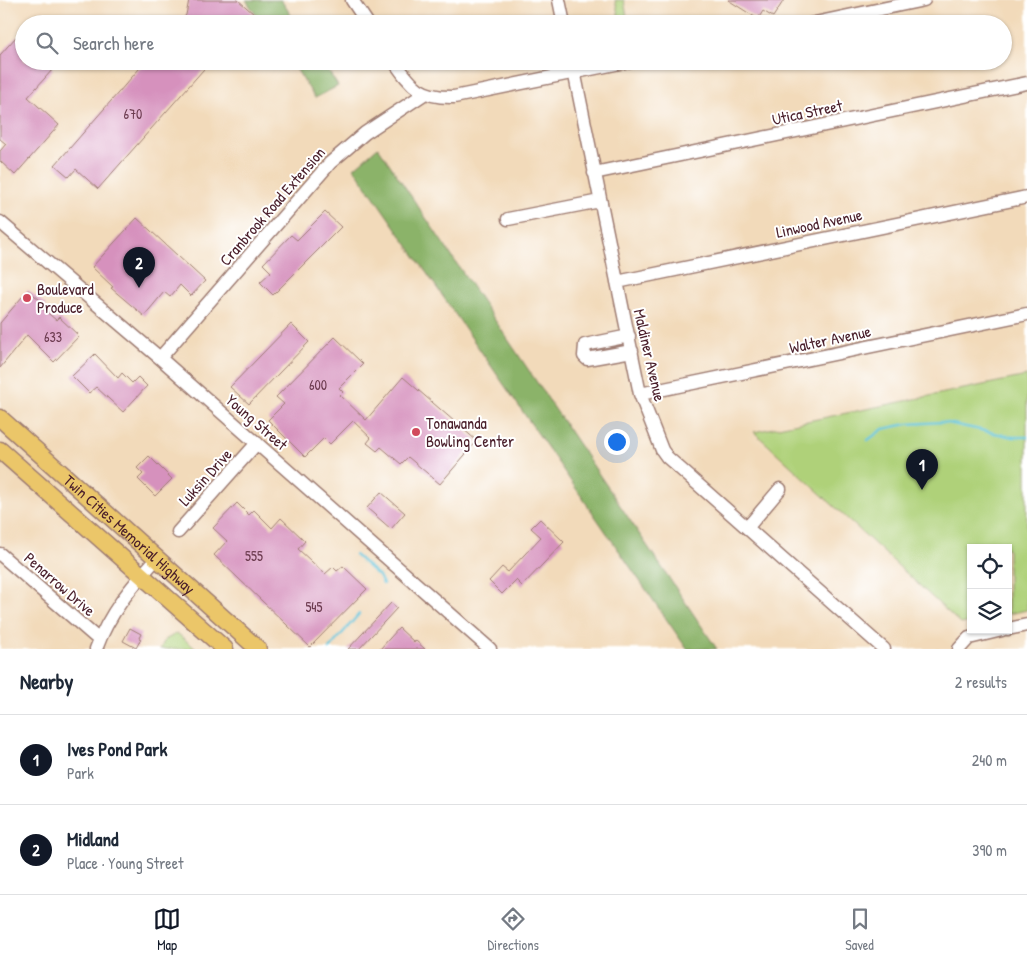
<!DOCTYPE html>
<html lang="en">
<head>
<meta charset="utf-8">
<style>
  body { margin:0; font-family:"Patrick Hand",sans-serif; background:#f2f2f3; color:#1f2937 }
  .controls { position:absolute; right:15px; bottom:15px; display:grid; overflow:hidden; border-radius:0px; box-shadow:0 1px 4px #0004 }
  .controls button { width:45px; height:45px; display:grid; place-items:center; padding:0; border:0; border-bottom:1px solid #e0e1e3; background:#fff; color:#1f2937; font:25px sans-serif }
  .you { position:absolute; left:616px; top:441px; width:18px; height:18px; margin:-12px; border:4px solid #fff; border-radius:50%; background:#1a73e8; box-shadow:0 0 0 8px #1a73e833 }
  .badge { display:grid; place-items:center; width:32px; height:32px; border-radius:50%; background:#111827; color:#fff; font-size:16px; font-weight:700 }
  .pin { position:absolute; translate:-50% -41px; filter:drop-shadow(0 1px 2px #0008) }
  .pin::after { content:''; position:absolute; top:26px; width:18px; height:15px; background:inherit; clip-path:polygon(0 0,100% 0,50% 100%) }
  .list { margin:0; padding:0; list-style:none }
  h2 { display:flex; justify-content:space-between; align-items:center; height:65px; margin:0; padding:0 20px; font-size:21px }
  h2 small { font-size:16px; font-weight:400; color:#747a83 }
  .list li { display:grid; grid-template-columns:32px 1fr auto; gap:15px; align-items:center; box-sizing:border-box; height:90px; padding:0 20px; border-top:1px solid #e0e1e3 }
  .list b { display:block; font-size:19px; white-space:nowrap }
  .list p { margin:0; font-size:16px; white-space:nowrap; color:#747a83 }
  .list em { font-size:16px; font-style:normal; color:#747a83 }
  .icon { flex:none; width:28px; height:28px; fill:none; stroke:currentColor; stroke-width:2; stroke-linecap:round; stroke-linejoin:round }
  .map { position:relative; flex:none; width:1027px; height:649px; overflow:hidden }
  .search { position:absolute; background:#fff; box-shadow:0 1px 4px #0004; left:15px; right:15px; top:15px; height:55px; display:flex; align-items:center; gap:12px; box-sizing:border-box; padding:0 18px; border-radius:28px; color:#747a83; font-size:19px }
  .sheet { height:245px; background:#fff }
  nav { display:flex; justify-content:space-around; align-items:center; box-sizing:border-box; height:70px; border-top:1px solid #e0e1e3; background:#fff; font-size:14px; color:#747a83 }
  nav a { display:grid; justify-items:center; gap:2px }
  nav .on { color:#111827 }
  .map>svg:first-child { display:block }
  .green { fill:#afd179; stroke:#7c7852 }
  .forest { fill:#8bb369; stroke:#6a694a }
  .lines { fill:none; stroke-linecap:round; stroke-linejoin:round }
  .stream { stroke:#5dc3da; stroke-width:2.5 }
  .building { fill:#d691bd }
  .minor-casing { stroke:#9e7c72; stroke-width:15 }
  .major-casing { stroke:#9e7c72; stroke-width:19 }
  .minor { stroke:#fff; stroke-width:12 }
  .major { stroke:#ebc669; stroke-width:16 }
  .poi-dot { fill:#d1495b; stroke:#fff; stroke-width:2 }
  .labels { text-anchor:middle; dominant-baseline:central; stroke-width:4; stroke-linejoin:round; paint-order:stroke }
  .number-label { font-size:14px; fill:#6d3c50 }
  .street-label { font-size:16px; fill:#4a1f2b; stroke:#fff }
  .poi-label { font-size:16px; fill:#4a1f2b; stroke:#fff; text-anchor:start }
</style>
</head>
<body>
<div class="map">
<svg width="1027" height="649" viewBox="0 0 1027 649">
  <rect width="100%" height="100%" fill="#fff"/>
  <filter id="ink" filterUnits="userSpaceOnUse"><feTurbulence type="fractalNoise" baseFrequency=".02" numOctaves="2"/><feDisplacementMap in="SourceGraphic" scale="10" xChannelSelector="R" yChannelSelector="G"/><feConvolveMatrix kernelMatrix="1 2 1 2 8 2 1 2 1" color-interpolation-filters="sRGB"/></filter>
  <filter id="wash" filterUnits="userSpaceOnUse"><feTurbulence type="fractalNoise" baseFrequency=".0096" numOctaves="4" result="noise"/><feDisplacementMap in="SourceGraphic" scale="20" xChannelSelector="R" yChannelSelector="G"/><feGaussianBlur stdDeviation="1.12" result="paint"/><feColorMatrix in="noise" values="0 0 0 0 0 0 0 0 0 0 0 0 0 0 0 0 0 1.4 0 .05"/><feComposite in="paint" operator="in"/></filter>
  <g filter="url(#wash)">
    <rect width="100%" height="100%" fill="#f2daba"/>
    <path class="green" d="M615,0H624L627,17L634,21L642,19L643,24H610L619,18Z
      M1027,376V610L1008,614V548H971V622L961,624L754,432Z
      M177,633L196,649H160L165,640Z"/>
    <path class="forest" d="M246,0H281L297,24H262Z
      M291,61H322L338,86L315,98Z
      M378,147L717,649H687L354,168Z"/>
    <g class="lines">
      <path class="stream" d="M868,440L883,429L907,424L943,422L1013,437H1027
        M355,555L379,576L383,584
        M329,649L359,614"/>
    </g>
    <g id="blocks">
      <path class="building" d="M189,0H238L254,14L245,24H179L186,15Z
        M728,0H784L773,17L763,11L758,19Z
        M16,37L24,44V61H44L53,69L28,97L59,125L15,175L0,161V151L6,144L0,139V55Z
        M146,61H211L98,189L76,169L69,177L55,165Z
        M325,212L341,227L273,295L260,282L271,272L263,264L291,235L297,240Z
        M137,218L205,281L191,296L180,285L170,297L164,292L144,316L111,288L113,287L92,267Z
        M28,290L46,305L43,309L56,320L59,317L79,336L54,362L27,335L0,368V323Z
        M291,324L309,342L249,404L230,387Z
        M335,337L363,364L339,388L343,392L340,395L366,420L403,377L477,441L440,484L408,457L401,464L381,447L377,451L367,443L371,438L353,421L330,444L324,438L305,457L268,420L284,404L276,397Z
        M95,354L118,378L122,373L132,383L138,377L147,386L123,412L96,387L89,393L72,376Z
        M149,456L172,479L155,496L138,479L143,474L137,468Z
        M381,492L405,513L391,529L367,508Z
        M237,503L249,515L254,510L272,528L281,518L305,541L298,549L325,574L333,567L337,571L343,566L367,589L310,647L214,555L227,541L213,528Z
        M540,519L564,542L522,586L516,580L502,594L489,581L502,567L508,572L541,537L531,528Z
        M391,603L397,608L359,649H348Z
        M130,628L141,634L139,638L141,639L136,648L123,641Z
        M399,628L414,642L415,640L425,649H380Z"/>
    </g>
  </g>
  <g filter="url(#ink)">
    <use href="#blocks" fill-opacity="0" stroke="#9e7c72" stroke-width="1"/>
    <g class="lines">
      <defs>
        <path id="minor" d="M352,0L368,24
          M559,0L564,24
          M810,24L924,0
          M394,61C412,87 421,98 454,97L630,61
          M572,61L640,394L662,450L667,457L884,649
          M594,173L1027,83
          M508,219L600,201
          M0,222L160,358L490,649
          M617,282L1027,197
          M629,336L585,345L584,356L587,359L632,351
          M160,358L330,163L365,133L424,94
          M640,394L1027,314
          M747,528L780,489
          M178,532L257,443
          M0,554L99,640
          M1008,629L1027,625
          M96,649C109,613 132,586 157,558
          M959,649L969,638L1002,630"/>
        <g id="major">
          <path id="s1" d="M0,418L258,649"/>
          <path d="M0,450L225,649"/>
        </g>
      </defs>
      <use href="#minor" class="minor-casing"/>
      <use href="#major" class="major-casing"/>
      <use href="#minor" class="minor"/>
      <use href="#major" class="major"/>
    </g>
  </g>
  <g class="poi-dot">
    <circle cx="27" cy="298" r="5"/>
    <circle cx="416" cy="432" r="5"/>
  </g>
  <g class="labels">
    <g class="number-label">
      <text x="133" y="113">670</text>
      <text x="53" y="336">633</text>
      <text x="318" y="384">600</text>
      <text x="254" y="555">555</text>
      <text x="314" y="606">545</text>
    </g>
    <g class="street-label">
      <text transform="translate(807 112) rotate(-12)">Utica Street</text>
      <text transform="translate(272 206) rotate(-49)">Cranbrook Road Extension</text>
      <text transform="translate(819 223) rotate(-12)">Linwood Avenue</text>
      <text transform="translate(830 339) rotate(-12)">Walter Avenue</text>
      <text transform="translate(650 355) rotate(77)">Maldiner Avenue</text>
      <text transform="translate(257 422) rotate(41)">Young Street</text>
      <text transform="translate(205 477) rotate(-48)">Luksin Drive</text>
      <text stroke="none"><textPath href="#s1" startOffset="174">Twin Cities Memorial Highway</textPath></text>
      <text transform="translate(60 584) rotate(41)">Penarrow Drive</text>
    </g>
    <g class="poi-label">
      <text x="37" y="289">Boulevard<tspan x="37" dy="18">Produce</tspan></text>
      <text x="426" y="423">Tonawanda<tspan x="426" dy="18">Bowling Center</tspan></text>
    </g>
  </g>
</svg>
<div class="controls">
<button><svg class="icon" aria-label="locate" viewBox="0 0 24 24"><circle cx="12" cy="12" r="6"/><path d="M12 2v4M12 18v4M2 12h4M18 12h4"/></svg></button>
<button><svg class="icon" aria-label="layers" viewBox="0 0 24 24"><path d="M12 4l9 5-9 5-9-5zM3 14l9 5 9-5"/></svg></button>
</div>
<div class="you"></div>
<div class="pin badge" style="left:922px;top:490px">1</div>
<div class="pin badge" style="left:139px;top:288px">2</div>
<div class="search"><svg class="icon" aria-label="search" viewBox="0 0 24 24"><circle cx="10" cy="10" r="6"/><path d="M15 15l6 6"/></svg>Search here</div>
</div>
<section class="sheet">
<h2>Nearby<small>2 results</small></h2>
<ul class="list">
<li><span class="badge">1</span><div><b>Ives Pond Park</b><p>Park</p></div><em>240 m</em></li>
<li><span class="badge">2</span><div><b>Midland</b><p>Place · Young Street</p></div><em>390 m</em></li>
</ul>
</section>
<nav>
<a class="on"><svg class="icon" aria-label="map" viewBox="0 0 24 24"><path d="M3 6l6-2 6 2 6-2v14l-6 2-6-2-6 2zM9 4v14M15 6v14"/></svg>Map</a>
<a><svg class="icon" aria-label="directions" viewBox="0 0 24 24"><path d="M12 3l9 9-9 9-9-9zM9 14v-3h6M13 9l2 2-2 2"/></svg>Directions</a>
<a><svg class="icon" aria-label="saved" viewBox="0 0 24 24"><path d="M7 4h10v16l-5-4-5 4z"/></svg>Saved</a>
</nav>
</body>
</html>
